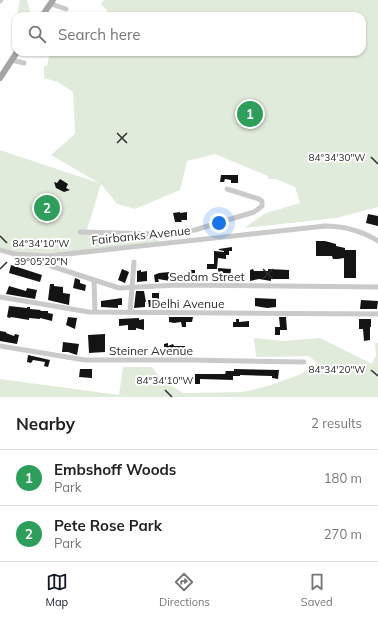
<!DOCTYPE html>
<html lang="en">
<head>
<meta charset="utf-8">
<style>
  body { margin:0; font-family:Mulish,sans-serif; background:#f2f2f2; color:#222 }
  .you { position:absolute; left:219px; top:223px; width:14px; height:14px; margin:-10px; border:3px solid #fff; border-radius:50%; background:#1a73e8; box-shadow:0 0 0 6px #1a73e833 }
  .badge { display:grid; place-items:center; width:26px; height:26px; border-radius:50%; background:#111827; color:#fff; font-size:13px; font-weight:700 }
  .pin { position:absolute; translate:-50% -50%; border:2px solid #fff; box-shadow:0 1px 4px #0006 }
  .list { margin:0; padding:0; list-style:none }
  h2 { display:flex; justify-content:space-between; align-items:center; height:52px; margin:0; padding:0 16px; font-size:17px }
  h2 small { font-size:13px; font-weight:400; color:#767676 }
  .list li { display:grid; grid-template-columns:26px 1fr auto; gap:12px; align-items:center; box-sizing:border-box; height:56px; padding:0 16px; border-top:1px solid #e0e0e0 }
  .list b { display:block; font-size:15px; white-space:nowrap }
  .list p { margin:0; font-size:13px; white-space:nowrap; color:#767676 }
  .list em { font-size:13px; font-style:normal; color:#767676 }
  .icon { flex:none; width:22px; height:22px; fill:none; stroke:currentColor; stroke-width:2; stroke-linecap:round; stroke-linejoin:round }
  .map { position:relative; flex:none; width:378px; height:397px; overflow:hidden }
  .search { position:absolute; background:#fff; box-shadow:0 1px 3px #0004; left:12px; right:12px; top:12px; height:44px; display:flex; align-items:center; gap:10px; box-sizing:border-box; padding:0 14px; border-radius:12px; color:#767676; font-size:15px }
  .sheet { height:164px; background:#fff }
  nav { display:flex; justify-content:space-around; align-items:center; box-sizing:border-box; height:56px; border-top:1px solid #e0e0e0; background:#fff; font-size:11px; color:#767676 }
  nav a { display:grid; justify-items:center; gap:2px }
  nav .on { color:#111827 }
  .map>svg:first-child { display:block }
  .green { fill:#e1ebdb }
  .building { fill:#141414 }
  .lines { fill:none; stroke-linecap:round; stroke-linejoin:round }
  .minor { stroke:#cacaca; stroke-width:5 }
  .major { stroke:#a5a5a5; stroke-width:6 }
  .ticks { fill:none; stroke:#2d2d2d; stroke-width:1.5 }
  .labels { text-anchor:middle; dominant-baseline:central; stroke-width:4; stroke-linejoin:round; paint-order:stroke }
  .street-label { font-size:12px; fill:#2d2d2d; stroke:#fff }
  .ticks-label { font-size:10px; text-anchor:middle; fill:#2d2d2d; stroke:#fff; stroke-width:4; stroke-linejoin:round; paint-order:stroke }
</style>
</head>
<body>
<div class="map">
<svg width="378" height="397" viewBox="0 0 378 397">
  <rect width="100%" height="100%" fill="#fff"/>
  <path class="green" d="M20,0H27L31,16H17Z
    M104,0H378V207L336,218L244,228L266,213L300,203L295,187L276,179H268V176L215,154L187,161L180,190L135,209L117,204L101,184L86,233L158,234L159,244L48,256L0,250V150L99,183L51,155L75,134L73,92L58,82L44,78V66H47L49,56L60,52H362V16H106L107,10L101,4Z
    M254,338L284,341L320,338L372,364L376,355L375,343H378V397H0V379L119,395L123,367H152L161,379L183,393L243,392L268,386L299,375L318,363L308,356L256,357Z"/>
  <path class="building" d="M221,175H238V183H231V180L225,179L224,182H220Z
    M60,179L68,184L66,188L70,190L64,192L56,188L54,182L57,183Z
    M180,212V213L187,212V220H181L182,222H175L173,213Z
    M368,214L378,216V226L366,223Z
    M316,241H325L336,244V246L345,248V250H356V278H344V258L338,259H333L332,256H316Z
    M232,247V251H229V255H226V259L218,258L217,269H207V264H214V251L224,252V251L219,250V249Z
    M11,265L42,275L40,282L9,273Z
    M218,268L231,269L230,279H219Z
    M122,269L129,272L125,283L118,280Z
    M253,269L254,271H268V269L289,270V279H271V281L259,279L250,281V270Z
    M141,270V272L147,271V281L137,282V271Z
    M191,270H195V280H191V278L170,281L158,279L159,282H155L154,275L159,273L170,272V273H176V274H191Z
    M75,278L80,280V283L86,285L85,291L73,288Z
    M50,284H54V286L63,287V293L70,294L69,305L48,300Z
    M9,286L26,291L27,288L37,290L35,299L6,294Z
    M136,291H144L146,302H145V307L134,308Z
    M152,293H159V307H149L148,300H152Z
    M122,298V305H118V308L101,307V301Z
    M255,298L276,299V307L267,308L255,306Z
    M361,300L378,301L377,309H360Z
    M9,306L27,308V307H30V309L41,310L40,311H48V313L53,314L52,321L40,318V319L29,318V320L11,317L10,318L7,317Z
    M68,317L77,318L75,329L66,325Z
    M169,317H193L192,322H186V327H182L181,322L174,323L169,322Z
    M279,317H286L287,330H280V335H275V327H280Z
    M139,318V320L144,319V330L136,328V330H128V325L119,326V319Z
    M236,319H239V322L249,321V327H233V322H236Z
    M359,319H371V327H370V340L364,341L363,329H359Z
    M0,331L6,332V333L14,336L15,334L19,335L17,344L0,341Z
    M105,334V352L89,353L88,335Z
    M63,342L79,344L77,355L68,352H62Z
    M168,343V346L173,344L174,346H185V354L164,355V344Z
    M28,355L50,360L48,367L44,366L45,362L33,360L31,363L27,362Z
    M80,369H92V378L79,377Z
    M234,369L279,370L278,379L272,378V376L240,375V376H233V380L200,379V384H195V374H225L226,371H234Z"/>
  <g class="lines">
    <path class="minor" d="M0,1L1,0
      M51,4L66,9
      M12,60L24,63
      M80,232L158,234L195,230L254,212L262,206V201L259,199L227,189
      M0,250L15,254L48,256L325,226C344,226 362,231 378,241
      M48,256L51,266L119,288L178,285L378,287
      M94,280L95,312
      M0,297L89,312L378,314
      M130,312L134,262
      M0,346L85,360H188L304,362"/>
    <path class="major" d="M42,16L53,0
      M0,78L17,52"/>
  </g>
  <path class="ticks" d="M117,133L127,143M117,143L127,133M371,157L378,164M0,236L7,243M0,269L7,262M263,269L273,279M263,279L273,269M371,370L378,376M165,390L172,397"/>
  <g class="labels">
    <g class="street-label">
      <text transform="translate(141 235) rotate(-6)">Fairbanks Avenue</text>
      <text x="207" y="276">Sedam Street</text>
      <text x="188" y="303">Delhi Avenue</text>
      <text x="151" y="350">Steiner Avenue</text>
    </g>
  </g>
  <g class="ticks-label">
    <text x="337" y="161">84°34'30"W</text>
    <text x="41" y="247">84°34'10"W</text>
    <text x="41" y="265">39°05'20"N</text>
    <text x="337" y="373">84°34'20"W</text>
    <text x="165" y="384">84°34'10"W</text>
  </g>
</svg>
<div class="you"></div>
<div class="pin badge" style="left:250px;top:114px;background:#2e9e5b">1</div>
<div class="pin badge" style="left:47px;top:208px;background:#2e9e5b">2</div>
<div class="search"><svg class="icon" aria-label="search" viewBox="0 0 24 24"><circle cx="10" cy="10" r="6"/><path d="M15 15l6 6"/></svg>Search here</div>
</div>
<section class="sheet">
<h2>Nearby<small>2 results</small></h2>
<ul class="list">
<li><span class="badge" style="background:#2e9e5b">1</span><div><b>Embshoff Woods</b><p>Park</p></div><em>180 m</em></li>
<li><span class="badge" style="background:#2e9e5b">2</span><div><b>Pete Rose Park</b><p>Park</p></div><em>270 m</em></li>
</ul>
</section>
<nav>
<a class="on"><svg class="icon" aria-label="map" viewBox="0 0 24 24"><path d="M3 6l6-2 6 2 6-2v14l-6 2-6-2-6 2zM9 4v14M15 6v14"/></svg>Map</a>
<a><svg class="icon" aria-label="directions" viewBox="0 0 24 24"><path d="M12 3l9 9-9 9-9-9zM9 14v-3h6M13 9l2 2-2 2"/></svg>Directions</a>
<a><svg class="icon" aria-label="saved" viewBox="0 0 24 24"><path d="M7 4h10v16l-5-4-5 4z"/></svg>Saved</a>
</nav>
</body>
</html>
